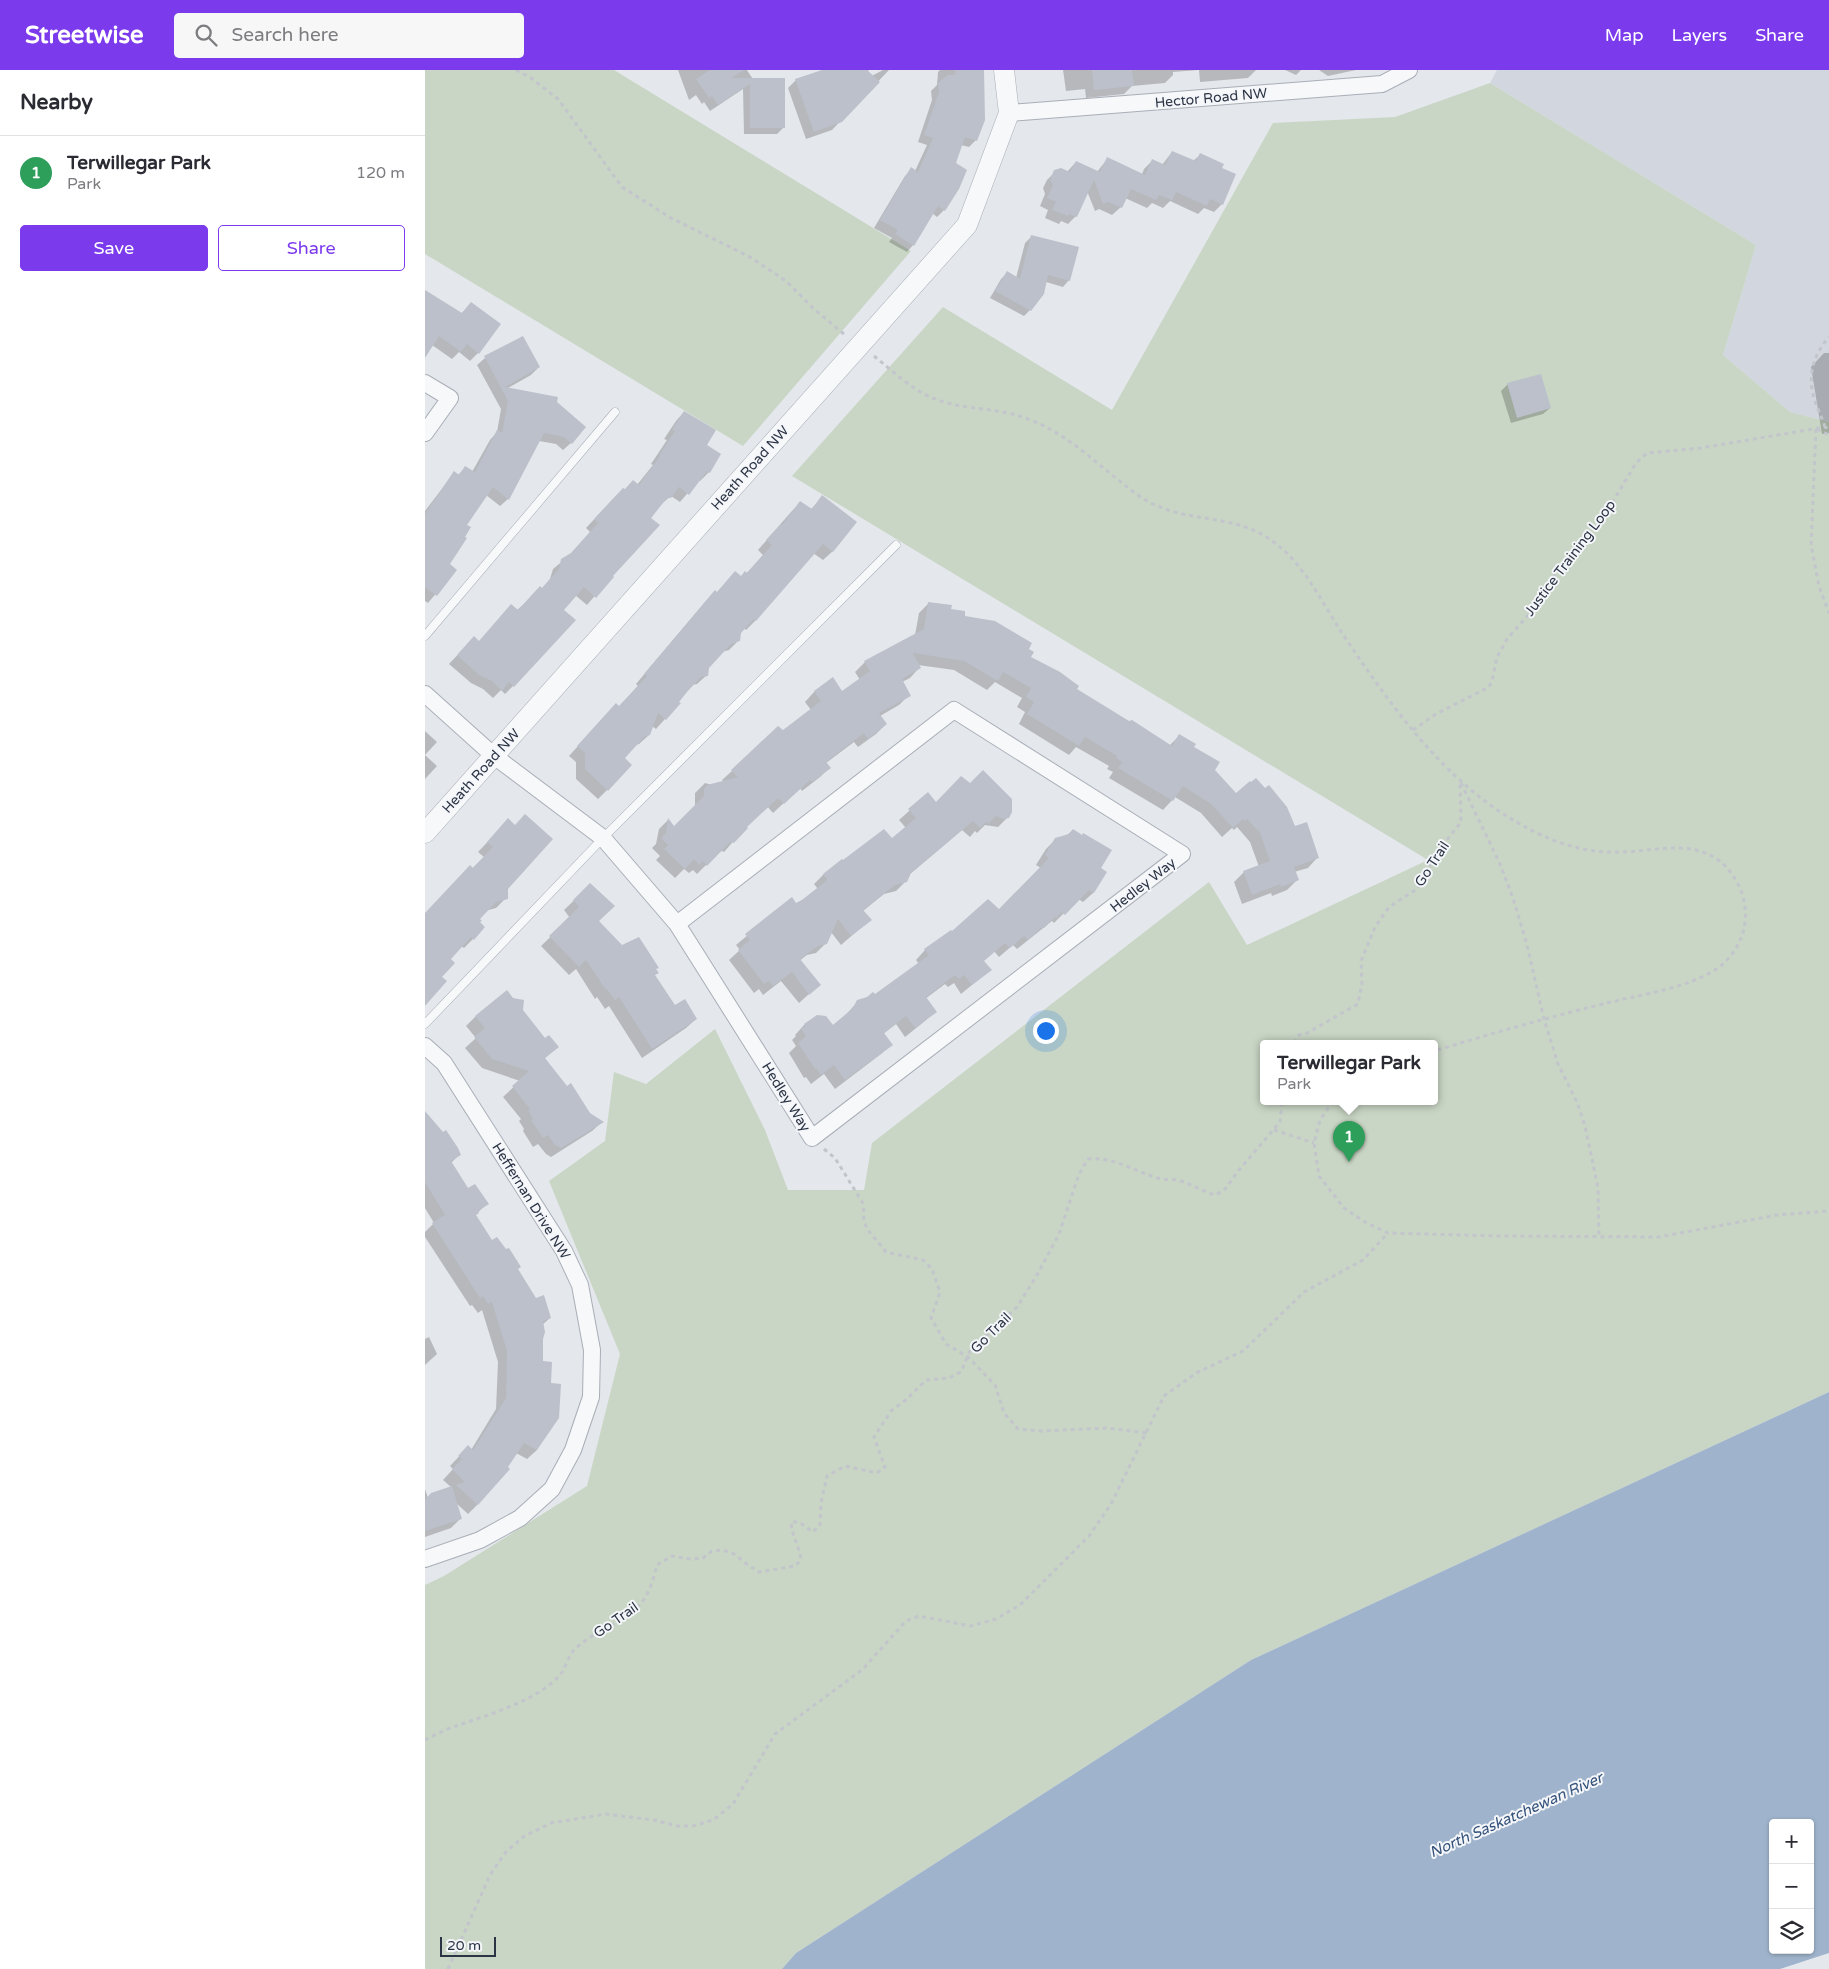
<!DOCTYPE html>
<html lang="en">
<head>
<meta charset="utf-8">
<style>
  body { margin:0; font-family:"Varela Round",sans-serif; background:#f7f7f7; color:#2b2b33 }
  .controls { position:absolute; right:15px; bottom:15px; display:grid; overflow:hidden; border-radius:5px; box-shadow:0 1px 4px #0004 }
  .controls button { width:45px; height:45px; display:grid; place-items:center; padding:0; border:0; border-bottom:1px solid #e1e1e2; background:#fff; color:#2b2b33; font:25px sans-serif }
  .scale { position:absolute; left:15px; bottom:12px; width:56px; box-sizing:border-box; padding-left:5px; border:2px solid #2b3445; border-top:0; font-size:14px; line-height:18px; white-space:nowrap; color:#2b3445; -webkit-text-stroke:4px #f4f6f9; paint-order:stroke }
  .you { position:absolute; left:620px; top:960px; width:18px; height:18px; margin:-12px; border:4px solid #fff; border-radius:50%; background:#1a73e8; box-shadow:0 0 0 8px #1a73e833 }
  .badge { display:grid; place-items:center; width:32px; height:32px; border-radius:50%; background:#7c3aed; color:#fff; font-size:16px; font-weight:700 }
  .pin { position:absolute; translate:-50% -41px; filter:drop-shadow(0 1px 2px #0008) }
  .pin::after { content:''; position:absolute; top:26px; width:18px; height:15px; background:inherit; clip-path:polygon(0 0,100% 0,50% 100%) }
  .popup { position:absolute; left:835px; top:970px; width:178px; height:65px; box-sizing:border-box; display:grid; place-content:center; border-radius:5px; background:#fff; filter:drop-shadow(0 1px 4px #0005); font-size:16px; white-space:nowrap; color:#7c7c81 }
  .popup b { font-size:19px; color:#2b2b33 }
  .popup::after { content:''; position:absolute; left:50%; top:100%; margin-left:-10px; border:10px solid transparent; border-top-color:#fff }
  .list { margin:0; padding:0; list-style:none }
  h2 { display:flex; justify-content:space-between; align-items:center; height:65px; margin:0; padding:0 20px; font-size:21px }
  h2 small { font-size:16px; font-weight:400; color:#7c7c81 }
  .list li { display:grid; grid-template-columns:32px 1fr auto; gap:15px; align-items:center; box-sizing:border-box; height:75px; padding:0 20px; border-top:1px solid #e1e1e2 }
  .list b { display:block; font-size:19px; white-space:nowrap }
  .list p { margin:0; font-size:16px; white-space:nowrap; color:#7c7c81 }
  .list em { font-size:16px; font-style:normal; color:#7c7c81 }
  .actions { display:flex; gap:10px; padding:15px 20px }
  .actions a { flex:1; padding:11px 0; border:1px solid #7c3aed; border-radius:5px; text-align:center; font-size:18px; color:#7c3aed }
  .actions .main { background:#7c3aed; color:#fff }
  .icon { flex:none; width:28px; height:28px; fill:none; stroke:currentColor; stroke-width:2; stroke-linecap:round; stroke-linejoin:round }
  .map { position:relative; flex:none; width:1404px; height:1899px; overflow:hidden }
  header { display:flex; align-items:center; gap:30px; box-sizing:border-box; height:70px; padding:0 25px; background:#7c3aed; color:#fff }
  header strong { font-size:24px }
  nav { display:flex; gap:28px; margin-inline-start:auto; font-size:18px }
  .search { width:350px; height:45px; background:#f7f7f7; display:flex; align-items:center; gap:12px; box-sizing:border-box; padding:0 18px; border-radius:5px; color:#7c7c81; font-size:19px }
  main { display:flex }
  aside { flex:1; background:#fff }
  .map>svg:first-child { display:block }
  .built { fill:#d2d6de }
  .green { fill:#c9d6c5; fill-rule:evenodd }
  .water { fill:#9fb4cc; fill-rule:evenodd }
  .shadow { fill:#0003 }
  .building { fill:#bbc0ca }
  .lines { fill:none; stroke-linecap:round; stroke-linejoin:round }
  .service-casing { stroke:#a9aeb7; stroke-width:9 }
  .minor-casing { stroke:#a9aeb7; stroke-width:18 }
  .tertiary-casing { stroke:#a9aeb7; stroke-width:21 }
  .path { stroke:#c2c5cb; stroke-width:3; stroke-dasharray:4 4; stroke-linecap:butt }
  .service { stroke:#f7f8fa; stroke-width:8 }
  .minor { stroke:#f7f8fa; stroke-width:16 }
  .tertiary { stroke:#f7f8fa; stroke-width:20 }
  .labels { text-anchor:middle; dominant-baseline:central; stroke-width:4; stroke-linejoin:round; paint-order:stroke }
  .street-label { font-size:14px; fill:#2b3445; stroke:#f4f6f9 }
  .water-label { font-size:15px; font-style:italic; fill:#34527a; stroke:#f4f6f9 }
</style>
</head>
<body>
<header>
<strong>Streetwise</strong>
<div class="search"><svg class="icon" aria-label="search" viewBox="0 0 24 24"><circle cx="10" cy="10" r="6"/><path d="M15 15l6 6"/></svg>Search here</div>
<nav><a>Map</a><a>Layers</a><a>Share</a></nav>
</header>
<main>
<aside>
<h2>Nearby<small></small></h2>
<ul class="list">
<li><span class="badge" style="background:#2e9e5b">1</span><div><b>Terwillegar Park</b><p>Park</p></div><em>120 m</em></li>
</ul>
<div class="actions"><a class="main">Save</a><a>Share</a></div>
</aside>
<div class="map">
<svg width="1404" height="1899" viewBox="0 0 1404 1899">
  <rect width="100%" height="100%" fill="#e4e7ec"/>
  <path class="built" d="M1072,0H1404V352L1365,342L1298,285L1331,175L1065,13Z"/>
  <path class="green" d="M0,0H189L486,181L318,376L0,184Z
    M1065,13L1331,175L1298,285L1365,342L1404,352V1322L826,1590L371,1883L357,1899H0V1515L19,1506L162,1416L195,1284L124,1111L180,1071L189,1002L221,1014L290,959L340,1060L363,1120H439L447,1073L784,812L822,875L1003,790L367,406L518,237L687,340L848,53L970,47ZM839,973H1009V1031H839Z"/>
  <path class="water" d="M1404,1322V1883L1355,1899H357L371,1883L826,1590ZM1348,1753H1385V1880H1348Z"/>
  <path class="shadow" d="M253,0H322L359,57L352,64H319L318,19L285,41L279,32L277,34L271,25L264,30Z
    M396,0H444L433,13L458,0H464L407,60L381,69L363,18L371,10L397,1Z
    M515,0H558L551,70L544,77L536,75L529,94L519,140L512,147L507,143L488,175L482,182L464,172L467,168L449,158L480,106L487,99L490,101L502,75L493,72L507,30L506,21L512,15L513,2Z
    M638,0H831L823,8L775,12L774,0L748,2V5L740,13L707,16L699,24L661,28L660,19L641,21Z
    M860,0H876L871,5Z
    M894,0H931L903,6Z
    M747,82L768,91L775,85L795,99L797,134L789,142L779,138L773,144L745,131L738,138L727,133L722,138L700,128L696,137L687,145L674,139L670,141L662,121L651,146L643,154L636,151L634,154L620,148L623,140L615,136L620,124L618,118L622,110L630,102H642L651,92L672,102L683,88L717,104L719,99L727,91L737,95Z
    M606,167L644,210L638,217L621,212L605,240L599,246L565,228L576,209L582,203L591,208L600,173Z
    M0,221L36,244L46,233L53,283L45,291L34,282L27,289L7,275L0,282Z
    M1399,283H1404V363L1397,364L1386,297Z
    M60,288L114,297L106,305L81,319L131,333L146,373L138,380L131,374L114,371L83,429L75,436L61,425L40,456L23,495L31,500L3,533L0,531V441L29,403L33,405L41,397L47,402L65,370L72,362L76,339L52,295Z
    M1083,314L1125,338L1118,344L1086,353L1076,321Z
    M259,342L280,375L295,384L284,402L275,411L274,410L255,432L246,426L234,436L186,507L162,535L150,525L137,540L88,616L80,624L76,620L68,628L58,619L46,613L24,594L41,576L54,572L117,519L125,509L128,499L145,485L165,462L161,458L189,428L199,420L212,415L228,395L226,394L242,370L239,369L251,351Z
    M398,427L408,481L398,490L388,483L330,551L321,560L319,558L315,563L313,571L304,580L297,582L283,598L282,605L272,614L266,615L252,632L254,633L240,649L231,659L227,656L224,665L214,674L210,675L198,688L182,720L173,729L151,709V692L144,686L182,644L194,637L213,616L211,614L281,531L321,504L338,485L333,480L366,442L376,432L385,440Z
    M504,533L525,540L602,579L604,588L651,620L744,676L754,666L768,677L811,725L870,758L892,788L883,798L869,802L872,810L862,820L847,826L846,823L817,834L809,812L819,802L834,797L825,772L812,757L809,760L807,758L797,767L776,743L750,727L738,740L684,708L688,702L682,699L684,696L651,677L644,685L623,672L594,654L600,642L592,637L597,628L570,612L562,620L529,600L493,595L494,598L485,608L477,612L484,625L474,635L455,646L461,654L451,664L433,677L429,672L401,693L404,698L395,707L377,721L375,718L348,743L342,736L321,757L299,782L297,781L294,782L272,804L268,800L264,803L259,799L250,808L231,790L235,786L227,778L231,774L234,759L243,750L249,757L270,737V723L280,713L307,721L297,710L307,701L353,658L357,662L386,640L380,632L389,622L407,609L417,622L435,610L430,602L440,592L490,565L494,543Z
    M0,661L12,672L0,685L12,696L0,709Z
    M503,724L511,733L583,747L573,757L560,755L552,763L550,761L545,767L537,760L484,805L481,811L471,821L459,824L438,841L445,850L416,875L406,862L401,873L391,883L382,885L374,891L394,915L374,933L356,911L338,925L334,919L329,923L304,890L315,880L311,875L366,829L370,835L393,819L389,814L399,804L418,792L466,770L481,758L474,750Z
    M74,760L81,828L71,838L60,841L53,849L48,869L39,878L36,876L24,889L0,933V845L59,787L53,782Z
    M648,760L674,798L680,802L668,823L658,832L653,829L629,853L627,851L592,879L588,875L574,887L569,881L558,891L565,900L536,924L529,913L523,917L520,914L500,929L510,941L500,951L480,967L471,954L458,964L466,975L456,984L410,1019L399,1004L386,1014L381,1007L379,1008L364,983L371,976L367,970L371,966L370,965L379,955L392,946L407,956L420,946L433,931L450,926L494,894L491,890L500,880L574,841L616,798L611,795L621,779L631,769L642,765Z
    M165,815L173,852L197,877L230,900L232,903L229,906L250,937L271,949L261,958L217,988L184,936L180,939L172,927L170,929L151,899L144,905L116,876L145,848L139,840Z
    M97,941L120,970L132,977L119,989L164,1044L177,1052L167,1061L126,1087L121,1084L113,1074L108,1077L98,1061L99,1059L94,1051L96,1049L78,1027L95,1011L57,998L40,978L51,968L41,956L51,946Z
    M0,1043L34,1085L26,1093L42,1120L63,1133L50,1145L67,1172L92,1200L110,1229L125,1248L117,1255L112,1380L102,1389L91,1383L53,1434L43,1444L31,1433L36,1448L26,1458L0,1467V1419L3,1428L27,1418L18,1410L28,1399L25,1396L43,1377L46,1380L71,1339L73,1292L57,1240L53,1243L47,1235L45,1236L0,1167V1162L9,1153L0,1138Z
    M4,1267L12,1284L0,1295V1269Z"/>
  <path class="building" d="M285,0H319L306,8H360V58H325V14L293,35L287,26L284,28L271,9Z
    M397,0H442L455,12L417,52L389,62L370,9Z
    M530,0H559L560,50L552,71L540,67L531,93L542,100L534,119L520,141L513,136L489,176L470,164L473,160L455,150L486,97L493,102L508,68L499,65L514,22L513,13L523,5H530Z
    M667,0H707L709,16L669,20Z
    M747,81L771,91L775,83L799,94L797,98L811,104L798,135L785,129L782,136L751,122L747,130L734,125L731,130L706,119L697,138L683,132L678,134L669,110L652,147L644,144L643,146L627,140L631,132L622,128L628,115L625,110L629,100L636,98L645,102L651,91L675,102L682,87L720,105L727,89L740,95Z
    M606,165L654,177L645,211L623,205L619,224L606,241L570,221L582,201L595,209Z
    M0,220L37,243L46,232L76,254L54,284L42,274L36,282L14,266L0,288Z
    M98,266L115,297L80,317L133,327L132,332L161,357L147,374L139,367L119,363L84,430L68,417L42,455L46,457L40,467L42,468L25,494L32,500L12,526L0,517V444L29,401L34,405L40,396L50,402L72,360L77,363L83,331L59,286Z
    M1116,304L1126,338L1092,348L1082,313Z
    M259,341L291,360L282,375L296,384L285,403L282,401L264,425L254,417L246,428H242L226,448L235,455L188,506L189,507L171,528L159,517L139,540L151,550L89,617L84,612L77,621L67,611L54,605L32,585L49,566L54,571L86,534L93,540L115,516L117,518L134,499L136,489L146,483L173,453L169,449L198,418L200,419L208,410L214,415L235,386L234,385L250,361L247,360Z
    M397,425L432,452L408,482L398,474L331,551L329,549L316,563L315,571L306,574L284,598L283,606L276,607L262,622L254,632L256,633L241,650L233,643L225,665L220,666L200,688L207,695L183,721L160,699V683L152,676L191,633L194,636L222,606L219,604L290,520L292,522L310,501L316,506L320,501L322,503L347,475L341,470L356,454L357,455L375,431L387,439Z
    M503,532L527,535L526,539L540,541V546L570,551L607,573L604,579L609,582L606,587L635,602L654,616L652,619L704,651L707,650L747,676L754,664L771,674L769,677L795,692L790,700L811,723L825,711L826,712L831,708L840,718L844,715L862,737L870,756L882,752L894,788L869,797L874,810L856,817L855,814L827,825L818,801L845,791L835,763L822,749L819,751L818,749L808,758L786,734L758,716L748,731L693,698L697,692L691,688L692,686L660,667L654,676L633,663L602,644L609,632L601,627L606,618L578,602L573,611L539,591L488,583L496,598L477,609L486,626L454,643L462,654L443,669L439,663L401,692L406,698L387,712L385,710L359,734L353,728L322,757L323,758L309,773L307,772L304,773L282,796L278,791L274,795L269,789L260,799L239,779L243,775L236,768L241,763L243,748L249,756L279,726V719L282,715L313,707L306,700L353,656L358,660L396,631L389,621L408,607L417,621L445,601L439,591L499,559Z
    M558,700L587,729V742L584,748L579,749L571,746L563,754L561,752L555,758L548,751L486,803L482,812L470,815L438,840L447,850L426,866L413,849L402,874L393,876L375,889L396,915L384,925L367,902L348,916L344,911L339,914L313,880L325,870L320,864L367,827L371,833L377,830L401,811L402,809L398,804L417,789L418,790L459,759L467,768L491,748L483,739L503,722L511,732L536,706L545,713Z
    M100,744L128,769L83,819V829L71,832L55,849L57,851L55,852L60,857L49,870L46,867L26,889L30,893L17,907L22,911L0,936V843L45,795L48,798L68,777L62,772L83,748L90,755Z
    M648,759L657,765L658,763L687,780L676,798L682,802L669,823L664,820L640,845L637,842L631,848L630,847L619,858H616L603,870L599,866L585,878L580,873L559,891L567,900L547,915L539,905L534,909L530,905L501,927L512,942L490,958L481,946L459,963L468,975L420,1010L409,995L396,1005L391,998L390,999L373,973L381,966L376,959L380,956L379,954L392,945L401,946L408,955L428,938L432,930L442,927L448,922L450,924L504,885L499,879L526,860L527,861L563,829L574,839L624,788L620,785L630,768L644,764Z
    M165,813L190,836L174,851L197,875L214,867L234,898L231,899L234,903L230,905L250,935L260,929L272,949L227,979L194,927L190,930L182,919L181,920L161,890L154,897L124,866L154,837L148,830Z
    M82,920L88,928L99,930L98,940L120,968L124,965L134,977L120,988L142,1016L146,1013L165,1043L179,1052L136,1078L130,1075L123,1065L118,1068L106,1050L108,1049L103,1040L105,1039L87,1016L104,1001L67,989L49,967L60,958L50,946Z
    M0,1041L18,1062L21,1060L33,1078L36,1085L26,1091L43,1118L50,1114L64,1134L53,1141L54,1143L51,1145L67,1170L72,1167L81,1179L84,1178L96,1197L93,1199L111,1228L119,1225L126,1248L118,1251L120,1262L118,1269V1291L127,1292L126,1313L136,1314L134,1348L112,1380L99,1373L83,1397L85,1399L53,1435L31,1415L40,1412L27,1399L37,1389L33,1386L43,1375L48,1380L81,1328L82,1281L67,1232L63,1234L58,1226L55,1228L7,1153L20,1145L0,1112Z
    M27,1416L37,1449L0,1461V1430L6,1423Z"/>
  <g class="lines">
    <defs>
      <path id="service" d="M0,566L190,342
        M0,954L178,768L471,475"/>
      <path id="minor" d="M584,43L957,14L984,0
        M0,313L25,328L0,363
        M0,624L69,686L178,768L252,854L387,1068L757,784L529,640L252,854
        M0,976L19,993L139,1181L155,1215L167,1280L166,1327L148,1380L127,1419L95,1448L55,1470L0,1489"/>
      <path id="tertiary" d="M0,763L542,155L584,43L579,0"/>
    </defs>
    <use href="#service" class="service-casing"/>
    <use href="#minor" class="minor-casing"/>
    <use href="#tertiary" class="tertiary-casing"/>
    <path class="path" d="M91,0L106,8L133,29L197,117L246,148L325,187L361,211L388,238L420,265
      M449,286C470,303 490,323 516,331C546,341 576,337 608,351C640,364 666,388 692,409C704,418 715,428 728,434C767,453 809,444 846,470C878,492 896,531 917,563C964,633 1019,712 1095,754C1121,769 1154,782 1185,782C1228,784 1276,762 1307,804C1317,818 1322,835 1320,852C1318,871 1306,890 1290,900C1259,919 1213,925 1178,934C1121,948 1065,964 1009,981
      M1400,357C1397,347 1392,338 1389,328C1382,305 1389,284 1404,267
      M1391,359L1386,475L1394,516L1404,543
      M1392,359L1404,365
      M988,660L1011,644L1064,617L1067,611L1072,587L1082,569L1113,534L1129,506L1178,448L1211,393L1222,383L1276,378L1400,357L1404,359
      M1036,713L1075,794L1088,828L1102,875L1119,949L1133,994L1152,1032L1160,1056L1173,1118L1174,1167
      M869,973L874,965L882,963L933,934L937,913L936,891L950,857L964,837L992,819L1013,781L1036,752L1035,712
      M908,1031L895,1050L889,1073L894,1106L919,1138L940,1152L963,1163L1074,1166L1234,1167L1352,1145L1404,1141
      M849,1060L889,1073
      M399,1079L410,1088L439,1135C436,1160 447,1163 461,1182L498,1190L507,1199L515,1222L506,1248L521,1274L543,1287L570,1315L579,1343L593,1359L617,1361L682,1358L722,1363
      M0,1670C10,1665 21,1659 31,1656C63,1645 111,1631 134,1606C141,1599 142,1587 149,1580C169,1560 201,1553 218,1531C225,1521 229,1507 232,1495L247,1486L265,1489L278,1488L287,1481L298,1480L309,1484L323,1495L334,1502L370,1496L376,1490C374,1475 367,1467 366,1452H374L388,1462L395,1455L396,1433L402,1406L420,1396L452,1403L460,1397L449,1367L466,1341L482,1329L501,1310L524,1308L536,1302L545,1281L592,1237L612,1205L634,1164L654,1104L663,1089C691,1087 710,1102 736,1109C741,1110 747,1109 752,1110C765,1113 778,1122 791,1125L800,1119L814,1100L855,1052L857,1031
      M23,1899L65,1805L80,1783L98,1767L126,1753L181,1744L229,1750L252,1756H268L288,1750L308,1734L350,1664L437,1600L481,1551L494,1546L546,1556L571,1549L595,1535L664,1466L686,1434L739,1326L771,1303L818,1281L879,1222L938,1190L963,1163"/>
    <use href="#service" class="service"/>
    <use href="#minor" class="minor"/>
    <use href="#tertiary" class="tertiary"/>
  </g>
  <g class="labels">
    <g class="street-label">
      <text transform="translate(786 28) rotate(-5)">Hector Road NW</text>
      <text transform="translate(325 398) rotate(-48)">Heath Road NW</text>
      <text transform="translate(1145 488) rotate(-53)">Justice Training Loop</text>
      <text transform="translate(56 701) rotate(-48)">Heath Road NW</text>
      <text transform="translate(1007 794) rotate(-57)">Go Trail</text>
      <text transform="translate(718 815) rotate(-38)">Hedley Way</text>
      <text transform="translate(361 1027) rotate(58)">Hedley Way</text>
      <text transform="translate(106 1131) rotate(58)">Heffernan Drive NW</text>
      <text transform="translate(566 1263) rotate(-45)">Go Trail</text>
      <text transform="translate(191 1550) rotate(-35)">Go Trail</text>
    </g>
    <g class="water-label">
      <text transform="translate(1091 1745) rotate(-24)">North Saskatchewan River</text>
    </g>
  </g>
</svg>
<div class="controls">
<button>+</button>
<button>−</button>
<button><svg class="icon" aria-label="layers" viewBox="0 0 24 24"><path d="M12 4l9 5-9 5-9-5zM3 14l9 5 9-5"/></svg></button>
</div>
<div class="scale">20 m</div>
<div class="you"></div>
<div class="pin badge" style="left:924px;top:1092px;background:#2e9e5b">1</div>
<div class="popup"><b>Terwillegar Park</b>Park</div>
</div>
</main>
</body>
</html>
